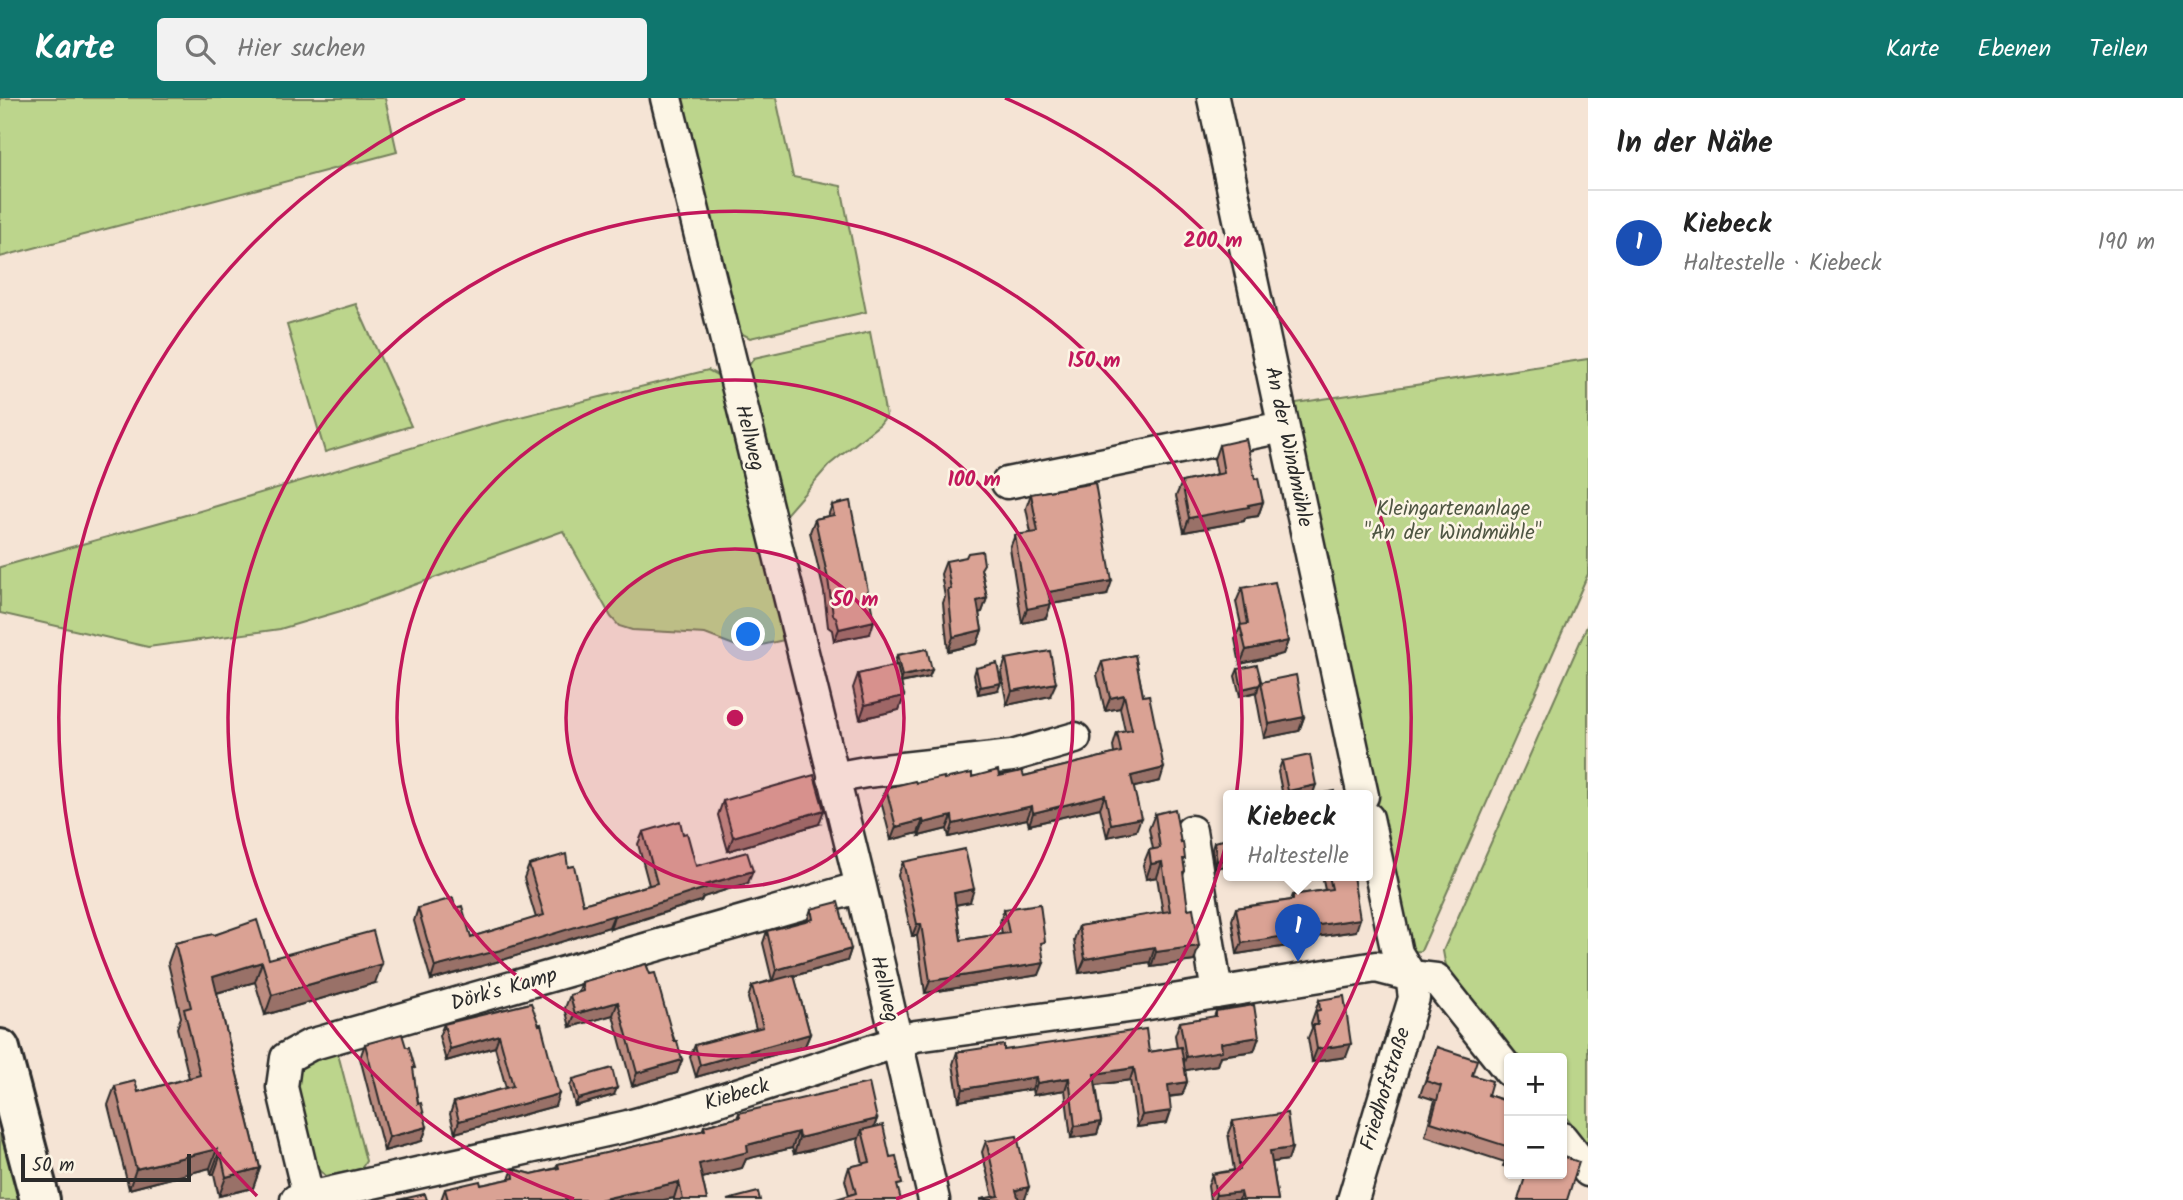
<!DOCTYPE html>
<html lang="de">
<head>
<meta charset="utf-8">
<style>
  body { margin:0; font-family:Kalam,sans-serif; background:#f2f2f2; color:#222 }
  .controls { position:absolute; right:21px; bottom:21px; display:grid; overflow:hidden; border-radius:7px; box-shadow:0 2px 5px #0004 }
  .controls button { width:63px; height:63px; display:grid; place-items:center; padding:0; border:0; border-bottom:2px solid #e0e0e0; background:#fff; color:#222; font:35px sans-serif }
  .scale { position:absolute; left:21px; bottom:18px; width:170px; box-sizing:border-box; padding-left:7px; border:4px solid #2b2b2b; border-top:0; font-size:19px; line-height:24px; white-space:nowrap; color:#2b2b2b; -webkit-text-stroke:5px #fcf5e5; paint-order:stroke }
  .you { position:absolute; left:749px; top:537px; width:24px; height:24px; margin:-18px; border:5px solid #fff; border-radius:50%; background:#1a73e8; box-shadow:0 0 0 10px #1a73e833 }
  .badge { display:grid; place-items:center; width:46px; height:46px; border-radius:50%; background:#0f766e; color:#fff; font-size:23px; font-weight:700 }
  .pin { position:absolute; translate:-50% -58px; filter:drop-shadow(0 2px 4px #0008) }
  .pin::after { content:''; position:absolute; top:37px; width:24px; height:21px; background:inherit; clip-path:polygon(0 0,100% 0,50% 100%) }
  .popup { position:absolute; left:1223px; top:692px; width:150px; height:91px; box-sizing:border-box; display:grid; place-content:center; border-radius:7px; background:#fff; filter:drop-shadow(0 2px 5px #0005); font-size:23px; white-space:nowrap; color:#767676 }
  .popup b { font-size:26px; color:#222 }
  .popup::after { content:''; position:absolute; left:50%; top:100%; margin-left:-14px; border:14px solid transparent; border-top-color:#fff }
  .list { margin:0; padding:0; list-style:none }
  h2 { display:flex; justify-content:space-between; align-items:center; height:91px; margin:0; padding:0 28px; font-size:30px }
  h2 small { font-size:23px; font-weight:400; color:#767676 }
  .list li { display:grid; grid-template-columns:46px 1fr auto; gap:21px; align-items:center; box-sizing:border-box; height:105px; padding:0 28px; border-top:2px solid #e0e0e0 }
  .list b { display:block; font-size:26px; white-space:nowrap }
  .list p { margin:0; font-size:23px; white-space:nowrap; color:#767676 }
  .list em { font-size:23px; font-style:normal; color:#767676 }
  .icon { flex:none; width:38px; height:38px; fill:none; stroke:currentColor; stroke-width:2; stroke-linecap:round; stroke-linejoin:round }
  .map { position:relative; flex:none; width:1588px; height:1102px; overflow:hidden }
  header { display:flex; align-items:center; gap:42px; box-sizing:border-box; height:98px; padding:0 35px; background:#0f766e; color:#fff }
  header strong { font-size:33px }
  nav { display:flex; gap:38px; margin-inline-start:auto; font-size:24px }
  .search { width:490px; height:63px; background:#f2f2f2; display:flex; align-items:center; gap:18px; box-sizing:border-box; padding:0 24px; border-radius:7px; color:#767676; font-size:26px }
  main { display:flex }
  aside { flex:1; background:#fff }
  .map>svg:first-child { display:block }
  .green { fill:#bcd58c; stroke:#74805c; stroke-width:2 }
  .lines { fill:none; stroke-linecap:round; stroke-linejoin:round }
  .minor-casing { stroke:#2b2b2b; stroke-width:35 }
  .major-casing { stroke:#2b2b2b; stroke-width:44 }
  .minor { stroke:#fcf5e5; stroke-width:30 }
  .major { stroke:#fcf5e5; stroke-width:38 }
  .wall { fill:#bb8b7f; stroke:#2b2b2b; stroke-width:2 }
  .shaded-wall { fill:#997168; stroke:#2b2b2b; stroke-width:2 }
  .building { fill:#daa294; stroke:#2b2b2b; stroke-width:2 }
  .ring { fill:none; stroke:#c2185b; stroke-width:3.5 }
  .labels { text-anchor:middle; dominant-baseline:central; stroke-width:5; stroke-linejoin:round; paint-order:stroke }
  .street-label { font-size:21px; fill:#2b2b2b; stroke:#fcf5e5 }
  .park-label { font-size:21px; fill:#4f5643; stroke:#fcf5e5 }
  .centre { fill:#c2185b; stroke:#fcf5e5; stroke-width:3.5 }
  .ring-label { font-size:21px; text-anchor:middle; font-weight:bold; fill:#c2185b; stroke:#fcf5e5; stroke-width:5; stroke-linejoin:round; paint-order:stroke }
</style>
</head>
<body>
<header>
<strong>Karte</strong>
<div class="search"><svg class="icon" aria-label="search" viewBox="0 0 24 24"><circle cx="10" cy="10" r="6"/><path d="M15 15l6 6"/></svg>Hier suchen</div>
<nav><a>Karte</a><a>Ebenen</a><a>Teilen</a></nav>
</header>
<main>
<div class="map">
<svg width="1588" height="1102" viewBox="0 0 1588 1102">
  <rect width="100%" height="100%" fill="#f5e4d5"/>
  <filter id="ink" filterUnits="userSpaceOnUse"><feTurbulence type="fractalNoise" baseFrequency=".0143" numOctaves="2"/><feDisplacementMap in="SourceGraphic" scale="14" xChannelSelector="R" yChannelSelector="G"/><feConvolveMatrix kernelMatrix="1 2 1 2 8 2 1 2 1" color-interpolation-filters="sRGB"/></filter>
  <g filter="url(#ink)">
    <path class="green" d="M0,0H385L397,54L0,159Z
      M681,0H776L793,79L841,88L866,214L750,240L737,233Z
      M356,206L411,328L325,354L287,227Z
      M870,234L886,318L880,326L829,367L783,420L746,272L754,260Z
      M1588,261V476L1421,853L1407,854L1289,306Z
      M708,272L721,279L784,542L744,551L705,536L632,532L619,528L611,519L563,433L351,510L280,531L148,549L0,515V469L200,413L488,327Z
      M1588,526V1048L1562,1014V960H1519C1506,943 1493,924 1478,907C1457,886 1448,886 1443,853Z
      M330,952L338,956L366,1063L361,1071L326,1078L311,1066L291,998L295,972Z
      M0,1027L20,1102H0Z"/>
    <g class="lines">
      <defs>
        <path id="minor" d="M666,0L861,789L934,1102
          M1213,0L1363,698
          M1007,385L1283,329
          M833,680L866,674L1012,658L1075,640
          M1191,733L1217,895
          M1562,1040L1588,1073
          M296,1102L628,1028L691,1011L916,938L1136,908L1376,869L1411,878L1436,881L1509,973
          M311,1102L308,1098L282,989L286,960L310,947L861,789
          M1353,1102L1414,900L1411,878L1397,855L1368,720"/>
        <path id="major" d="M0,951L40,1102"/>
      </defs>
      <use href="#minor" class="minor-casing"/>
      <use href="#major" class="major-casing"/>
      <use href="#minor" class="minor"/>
      <use href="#major" class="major"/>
    </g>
    <path class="wall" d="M1219,347L1255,381L1263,404L1258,418L1245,420L1244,423L1184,434L1176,398L1182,384L1217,376L1214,361Z
      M1031,396L1107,497L1051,506L1046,520L1022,525L1010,450L1015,437L1031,435L1026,410Z
      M832,407L870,536L834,543L832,532L828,529L824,494L810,434L815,421L828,418Z
      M946,463L982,473L987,500L982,514L979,515L982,532L977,546L948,553L943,505L945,499L941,476Z
      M1242,490L1288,543L1283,556L1240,566L1235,541L1241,527L1236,504Z
      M897,557L929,579L901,585L904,598L899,612L860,621L853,590L858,576L896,568L895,564Z
      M1135,557L1160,683L1134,689L1136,733L1107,739L1100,710L1029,727L1027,721L949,739L947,731L919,738L918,735L891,742L881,703L886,690L916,685L972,679L1024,678L1114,656L1113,648L1117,635L1125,633L1120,610L1105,613L1097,577L1102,564Z
      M1006,561L1050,598L1007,607L1001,575Z
      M976,570L998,592L978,596L974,577Z
      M1238,571L1261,584L1304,619L1299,633L1264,640L1256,597L1257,594L1240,598L1235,578Z
      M1282,663L1313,697L1335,698H1283L1278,674Z
      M723,703L819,726L728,753L718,717Z
      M1155,716L1184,765L1185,773L1183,777L1194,863L1151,869L1150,864L1079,875L1074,842L1079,828L1163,815L1157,779L1146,781L1143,767L1149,752L1153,751L1149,731Z
      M643,734L683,736L696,768L748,785L703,799L701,803L638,823L610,831L609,829L496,864L431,882L414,823L418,810H455L471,839L536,820L524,780L529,767L568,769L583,806L649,787L638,746Z
      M1228,741L1215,770L1212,751L1214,744Z
      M903,764L970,804L956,807L961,842L1002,836L1000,824L1004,811L1042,852L1039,877L925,895L917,838H912L898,777Z
      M1322,778H1353L1356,833L1296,842L1294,847L1237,856L1232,822L1236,810L1291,802L1293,797L1325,792Z
      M811,811L851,851L847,863L794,878L810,936L805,948L696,979L690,959L695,947L756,931L748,900L752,888L772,882L763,845L767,833L807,823Z
      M214,837L269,861L375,885L265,917L255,884L217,895L260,1070L253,1090L219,1098L214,1076H211L210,1070L129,1091L108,1007L115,988L138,994L189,980L177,930L181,919L168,865L175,845Z
      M646,866L682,962L677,975L632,988L613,917L570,929L565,910L570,897L578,895L582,884Z
      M1319,902L1346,959L1312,964L1308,940L1312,930L1311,925Z
      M531,905L555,1008L455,1035L450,1016L454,1004L506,990L495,949L446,963L439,938L444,926Z
      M1216,913L1259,939L1254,953L1220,958L1217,967L1185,972L1187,984L1182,997L1169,999L1167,1025L1137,1029L1130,982L1096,987L1101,1024L1097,1036L1071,1040L1065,992L1033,997L1032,991L959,1003L953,966L957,954L1004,952L1149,954L1177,950L1175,937L1180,924L1214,919Z
      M365,946L413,974L418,1006L427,1029L422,1043L384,1053L360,960Z
      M1437,949L1472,977L1488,997L1509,1004V1070L1503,1068L1505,1064L1425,1038L1435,1002L1420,997Z
      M573,981L614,997L575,1008L570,988Z
      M739,1015L877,1021L874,1029L890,1059L902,1086L849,1097L845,1082L849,1069L863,1066L858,1044L859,1040L794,1056L792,1050L746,1061L742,1070L702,1080L707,1102H674V1100L663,1102H441L445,1091L481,1087L509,1081L513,1071L532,1076L556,1070L558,1066L702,1033L704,1028L737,1020Z
      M1233,1023L1292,1050L1288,1062L1272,1064L1278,1102H1210L1208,1088L1212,1076L1234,1072L1228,1035Z
      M986,1043L1025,1101L1020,1102H981V1101L993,1099L982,1054Z"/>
    <path class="shaded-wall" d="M1263,404L1258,418L1245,420L1244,423L1184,434L1189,420Z
      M1112,483L1107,497L1051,506L1046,520L1022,525L1027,511L1048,494Z
      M987,500L982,514L972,516L977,503Z
      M874,523L870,536L834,543L839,531Z
      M982,532L977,546L948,553L953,539Z
      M1288,543L1283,556L1240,566L1246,552Z
      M932,572L929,579L899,585L902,578Z
      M1001,585L998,592L978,596L980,589Z
      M1056,585L1050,598L1007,607L1012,593Z
      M1259,587L1257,594L1240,598L1242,591Z
      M1124,597L1120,610L1105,613L1110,600Z
      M904,598L899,612L860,621L865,607Z
      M1304,619L1299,633L1264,640L1269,626Z
      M1164,670L1160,683L1127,691L1131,678Z
      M1316,687L1312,698H1286L1288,693Z
      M1105,697L1100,710L1029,727L1033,715Z
      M1032,708L1027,721L949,739L953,726Z
      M824,712L819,726L728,753L733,739Z
      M952,718L947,731L919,738L924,725Z
      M1141,720L1136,733L1107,739L1111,726Z
      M923,722L918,735L891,742L896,729Z
      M1228,761V768L1215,770L1217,763Z
      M1162,764L1157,779L1146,781L1151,766Z
      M753,773L748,785L703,799L701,803L610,831L614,818L705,787Z
      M974,791L970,804L949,808L954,795Z
      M614,817L609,829L496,864L431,882L435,869Z
      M1360,821L1356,833L1296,842L1294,847L1237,856L1242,845L1298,830Z
      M917,826H921L917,838H912Z
      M1199,848L1194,863L1151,869L1156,854Z
      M1155,849L1150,864L1079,875L1085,861Z
      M851,851L847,863L772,884L776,872Z
      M262,864L255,884L205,898L213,879Z
      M1044,865L1039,877L925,895L930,883Z
      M382,866L375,885L265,917L272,897Z
      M618,904L613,917L570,929L575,916Z
      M810,936L805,948L696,979L700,967Z
      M499,937L495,949L446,963L450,951Z
      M1259,939L1254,953L1220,958L1217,967L1181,973L1186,959L1221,945Z
      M1351,946L1346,959L1312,964L1317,951Z
      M682,962L677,975L632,988L637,975Z
      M1134,970L1130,982L1090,988L1094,976Z
      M1036,979L1032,991L959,1003L963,991Z
      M1069,980L1065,992L1033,997L1037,985Z
      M1187,984L1182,997L1163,999L1168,987Z
      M617,990L614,997L575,1008L578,1001Z
      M559,996L555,1008L455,1035L459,1023Z
      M1171,1013L1167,1025L1137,1029L1142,1017Z
      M877,1021L871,1037L862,1032L859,1040L794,1056L799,1040Z
      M1101,1024L1097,1036L1071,1040L1075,1028Z
      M427,1029L422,1043L384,1053L389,1039Z
      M798,1034L792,1050L746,1061L742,1070L694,1082L699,1066L747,1047Z
      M1292,1050L1288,1062L1266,1065L1270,1053Z
      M217,1051L210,1070L129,1091L136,1071Z
      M221,1056L214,1076H211L218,1057Z
      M260,1070L253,1090L219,1098L226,1079Z
      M679,1084L674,1100L663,1102H599Z
      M1029,1089L1025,1101L1013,1102L1016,1092Z
      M1241,1094L1239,1102H1214L1216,1097Z"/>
    <path class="building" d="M1246,341L1255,381L1258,380L1263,404L1248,407L1249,409L1189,420L1182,384L1224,375L1219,347Z
      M1095,385L1112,483L1048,494L1051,506L1027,511L1015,437L1038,434L1031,396Z
      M850,403L874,523L839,531L836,519L833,517L828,481L815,421L834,417L832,407Z
      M982,453L984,466L981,471L987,500L977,503L982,532L953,539L948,491H951L946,463L966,459L968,455Z
      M1275,484L1288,543L1246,552L1240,527L1248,526L1242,490Z
      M927,551L932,572L902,578L897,557Z
      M1050,553L1056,585L1012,593L1006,561Z
      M1135,557L1143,598L1149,597L1164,670L1131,678L1141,720L1111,726L1105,697L1033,715L1032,708L953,726L952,718L924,725L923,722L896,729L886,690L915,683L916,685L944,679V681L972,675V679L998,672L999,678L1022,673L1024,678L1121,654L1117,635L1132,632L1124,597L1110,600L1102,564Z
      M997,565L1001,585L980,589L976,570Z
      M897,567L904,598L865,607L858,576Z
      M1257,567L1262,587L1261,584L1259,587L1242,591L1238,571Z
      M1296,577L1304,619L1269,626L1261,584Z
      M1310,657L1316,687L1288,693L1282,663Z
      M814,677L824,712L733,739L723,703Z
      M1334,693L1335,698H1309Z
      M1175,711L1181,745L1183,744L1185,761H1183L1185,773L1183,774L1188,811L1193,810L1199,848L1156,854L1155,849L1085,861L1079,828L1170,813L1162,764L1151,766L1149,752L1160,750L1155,716Z
      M680,723L683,736L687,735L696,768L747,754L753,773L705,787L706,790L643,810L614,818V817L501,852L435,869L418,810L453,800L455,810L462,808L471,839L544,817L529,767L566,756L568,769L574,768L583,806L657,785L643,734Z
      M1228,741V761L1217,763L1214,744Z
      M965,751L974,791L954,795L961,842L1009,835L1004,811L1040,806L1045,844L1041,845L1044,865L930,883L921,826H917L903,764Z
      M1329,778H1353L1360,821L1298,830V836L1242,845L1236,810L1293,802V797L1332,791Z
      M838,804L851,851L776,872L767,833L813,821L811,811Z
      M257,822L269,861L373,833L382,866L272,897L262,864L213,879L260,1070L226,1079L221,1056L218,1057L217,1051L136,1071L115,988L135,983L138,994L200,977L184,911L191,909L175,845L213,836L214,837Z
      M646,866L650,876L655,875L674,943H677L682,962L637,975L618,904L575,916L570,897L583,893L582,884Z
      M794,877L810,936L700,967L695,947L763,929L752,888Z
      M1344,898L1351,946L1317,951L1313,927H1318L1316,913L1320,912L1319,902Z
      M531,905L539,927L541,926L559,996L459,1023L454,1004L513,988L499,937L450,951L444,926Z
      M1254,907L1259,939L1221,945L1222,953L1186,959L1180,924L1216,918V913Z
      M1146,931L1149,954L1181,949L1187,984L1168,987L1171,1013L1142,1017L1134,970L1094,976L1101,1024L1075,1028L1069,980L1037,985L1036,979L963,991L957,954L1004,947V952Z
      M402,936L406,949H409L415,970H413L418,1006L421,1005L427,1029L389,1039L365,946Z
      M1437,949L1477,962L1472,977L1492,983L1488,997L1509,1004V1049L1431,1024L1441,988L1426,983Z
      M612,970L617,990L578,1001L573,981Z
      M869,985L877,1021L799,1040L798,1034L747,1047L748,1054L699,1066L707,1102H683L679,1084L599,1102H448L445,1091L480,1083L481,1087L514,1080L513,1071L532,1076L559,1070L558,1066L705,1032L704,1028L740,1019L739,1015Z
      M1287,1015L1292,1050L1270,1053L1278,1102H1243L1241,1094L1216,1097L1212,1076L1240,1072L1233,1023Z
      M883,1027L890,1059L896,1058L902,1086L897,1087L901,1102H833L856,1095L849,1069L870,1064L862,1032Z
      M1017,1038L1029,1089L1016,1092L1019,1102H981V1101L999,1098L986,1043Z
      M1562,1058L1579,1064L1567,1102H1518L1526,1076H1562Z
      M758,1094L760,1102H727Z
      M425,1096L427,1102H398Z"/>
  </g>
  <circle cx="735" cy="620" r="169" fill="#c2185b" fill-opacity=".12"/>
  <g class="ring">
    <circle cx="735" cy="620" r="169"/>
    <circle cx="735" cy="620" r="338"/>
    <path d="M574 1101A507 507 0 1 1 896 1101"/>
    <path d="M257 1098A676 676 0 0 1 465 0M1005 0A676 676 0 0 1 1213 1098"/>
  </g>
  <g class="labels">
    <g class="street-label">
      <text transform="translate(749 340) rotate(76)">Hellweg</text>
      <text transform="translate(1288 349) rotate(78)">An der Windmühle</text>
      <text transform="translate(884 891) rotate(77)">Hellweg</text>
      <text transform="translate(504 892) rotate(-16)">Dörk's Kamp</text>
      <text transform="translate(1386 991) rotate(-73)">Friedhofstraße</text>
      <text transform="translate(737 997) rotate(-17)">Kiebeck</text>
    </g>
    <g class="park-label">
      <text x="1453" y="411">Kleingartenanlage<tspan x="1453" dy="24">"An der Windmühle"</tspan></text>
    </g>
  </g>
  <circle cx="735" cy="620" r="10" class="centre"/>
  <g class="ring-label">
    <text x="1213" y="149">200 m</text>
    <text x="1094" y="269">150 m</text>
    <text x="974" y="388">100 m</text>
    <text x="855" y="508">50 m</text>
  </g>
</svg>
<div class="controls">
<button>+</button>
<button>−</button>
</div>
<div class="scale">50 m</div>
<div class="you"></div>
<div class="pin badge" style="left:1298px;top:864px;background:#1a4fb4">1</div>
<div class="popup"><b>Kiebeck</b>Haltestelle</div>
</div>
<aside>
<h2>In der Nähe<small></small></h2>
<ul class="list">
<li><span class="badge" style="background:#1a4fb4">1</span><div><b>Kiebeck</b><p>Haltestelle · Kiebeck</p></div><em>190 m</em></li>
</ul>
</aside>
</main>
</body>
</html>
